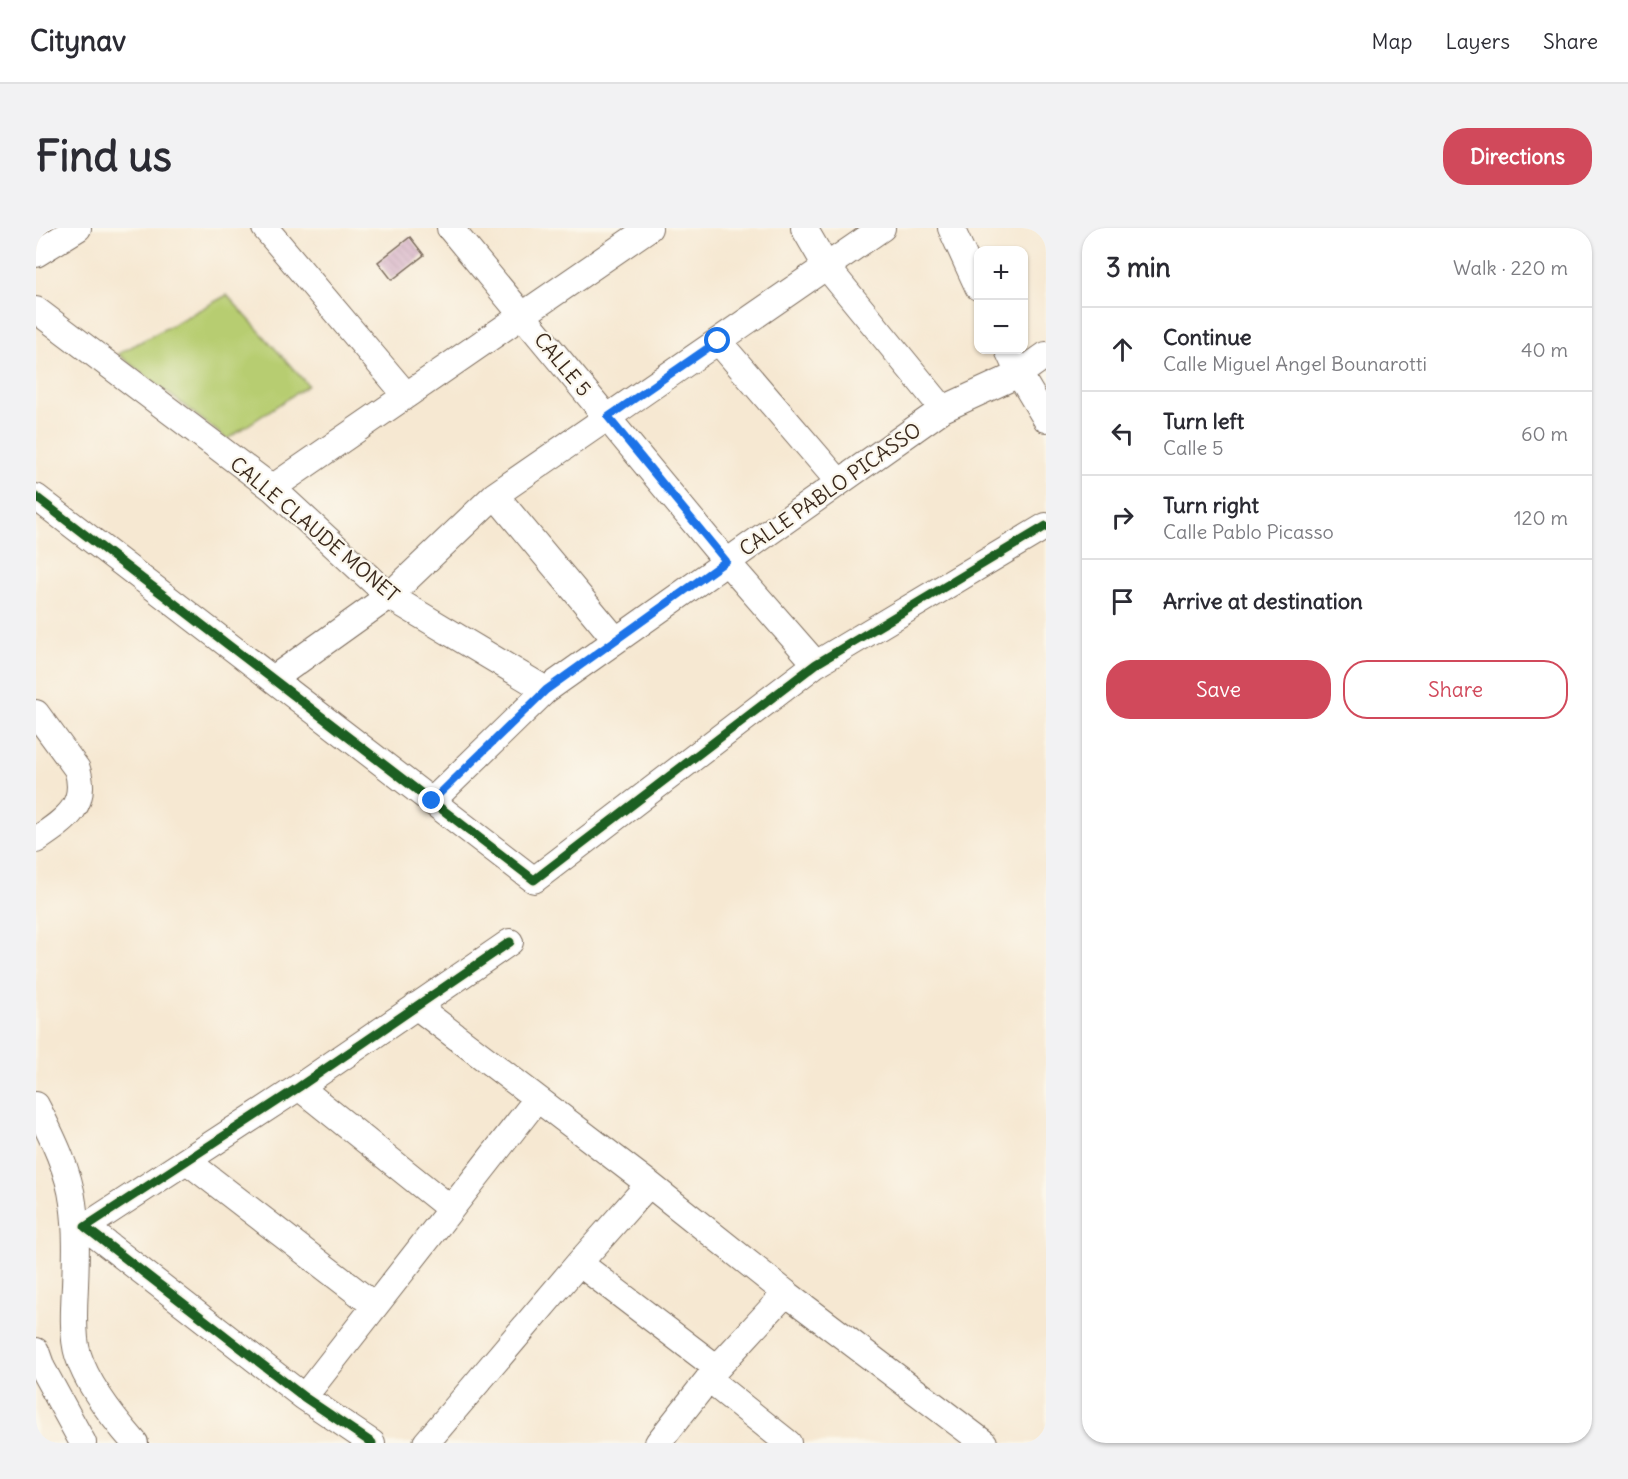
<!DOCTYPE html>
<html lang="en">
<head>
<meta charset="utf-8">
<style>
  body { margin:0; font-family:Delius,sans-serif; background:#f2f2f3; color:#2b2b33 }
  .controls { position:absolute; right:18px; top:18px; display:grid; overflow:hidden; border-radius:12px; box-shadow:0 2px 4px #0004 }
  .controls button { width:54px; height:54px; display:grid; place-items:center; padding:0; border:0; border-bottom:2px solid #e1e1e2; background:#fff; color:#2b2b33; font:30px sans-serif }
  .stop { position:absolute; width:18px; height:18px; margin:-14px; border:4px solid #1a73e8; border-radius:50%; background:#fff }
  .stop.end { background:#1a73e8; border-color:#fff; box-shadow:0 2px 6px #0008 }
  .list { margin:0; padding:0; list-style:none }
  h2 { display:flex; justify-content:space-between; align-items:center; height:78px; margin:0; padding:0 24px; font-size:26px }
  h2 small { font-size:20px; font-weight:400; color:#7c7c81 }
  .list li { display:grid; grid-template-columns:39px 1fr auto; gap:18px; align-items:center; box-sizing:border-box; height:84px; padding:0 24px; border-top:2px solid #e1e1e2 }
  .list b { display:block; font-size:22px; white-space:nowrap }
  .list p { margin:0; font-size:20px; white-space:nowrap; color:#7c7c81 }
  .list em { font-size:20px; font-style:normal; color:#7c7c81 }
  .actions { display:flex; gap:12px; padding:18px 24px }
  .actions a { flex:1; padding:14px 0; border:2px solid #d1495b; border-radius:24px; text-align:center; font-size:21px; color:#d1495b }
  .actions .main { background:#d1495b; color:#fff }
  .icon { flex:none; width:33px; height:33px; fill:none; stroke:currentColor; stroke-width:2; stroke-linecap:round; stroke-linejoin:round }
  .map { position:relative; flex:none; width:1010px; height:1215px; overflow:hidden; border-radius:24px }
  header { display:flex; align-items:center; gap:36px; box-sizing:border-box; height:84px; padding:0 30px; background:#fff; border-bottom:2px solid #e1e1e2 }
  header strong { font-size:28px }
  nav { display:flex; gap:33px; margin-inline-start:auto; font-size:21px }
  .intro { display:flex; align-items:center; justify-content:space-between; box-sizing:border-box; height:144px; padding:0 36px }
  h1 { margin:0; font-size:42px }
  .button { padding:15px 27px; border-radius:24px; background:#d1495b; color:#fff; font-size:21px; font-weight:700 }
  main { display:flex; gap:36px; padding:0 36px }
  aside { flex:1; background:#fff; border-radius:24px; box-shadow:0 2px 4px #0004 }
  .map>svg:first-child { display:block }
  .park { fill:#b7cd71; stroke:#797c48; stroke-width:1.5 }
  .building { fill:url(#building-back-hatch) }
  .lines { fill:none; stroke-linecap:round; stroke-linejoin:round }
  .minor-casing { stroke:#7c6c5d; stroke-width:28 }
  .minor { stroke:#fff; stroke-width:26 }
  .cycleway-casing { stroke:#fbf7ec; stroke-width:13 }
  .cycleway { stroke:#1b5e20; stroke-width:9 }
  .route { stroke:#1a73e8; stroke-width:8 }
  .labels { text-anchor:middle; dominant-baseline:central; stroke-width:4.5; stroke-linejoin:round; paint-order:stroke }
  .street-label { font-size:20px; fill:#3b2a1e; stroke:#fbf7ec }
</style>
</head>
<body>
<header>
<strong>Citynav</strong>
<nav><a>Map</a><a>Layers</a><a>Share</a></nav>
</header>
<div class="intro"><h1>Find us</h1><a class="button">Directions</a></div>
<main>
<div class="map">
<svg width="1010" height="1215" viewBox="0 0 1010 1215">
  <defs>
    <pattern id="building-back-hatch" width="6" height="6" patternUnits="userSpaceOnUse" patternTransform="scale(1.5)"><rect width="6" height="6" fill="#cb9bbb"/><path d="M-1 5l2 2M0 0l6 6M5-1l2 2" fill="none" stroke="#a67f97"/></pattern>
  </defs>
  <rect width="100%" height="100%" fill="#fbf7ec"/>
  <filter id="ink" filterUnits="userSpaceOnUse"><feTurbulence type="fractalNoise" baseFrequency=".0167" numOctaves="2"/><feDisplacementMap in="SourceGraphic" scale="12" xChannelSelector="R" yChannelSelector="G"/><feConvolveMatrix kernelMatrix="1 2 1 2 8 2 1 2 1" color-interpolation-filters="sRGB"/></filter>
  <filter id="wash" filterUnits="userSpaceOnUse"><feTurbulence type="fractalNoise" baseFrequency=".008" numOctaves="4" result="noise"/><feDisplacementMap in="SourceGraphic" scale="24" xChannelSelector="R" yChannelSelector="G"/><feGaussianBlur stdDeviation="1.35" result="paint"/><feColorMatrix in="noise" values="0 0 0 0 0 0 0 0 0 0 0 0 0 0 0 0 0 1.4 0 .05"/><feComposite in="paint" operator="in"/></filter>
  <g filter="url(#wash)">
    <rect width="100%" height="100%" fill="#f6e8d2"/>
    <path class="park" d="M191,67L272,157L191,211L82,126Z"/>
    <g id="blocks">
      <path class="building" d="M374,9L388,27L356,52L342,34Z"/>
    </g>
  </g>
  <g filter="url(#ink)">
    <use href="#blocks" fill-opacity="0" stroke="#7c6c5d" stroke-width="1.5"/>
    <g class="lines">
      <defs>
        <path id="minor" d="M229,0L370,167
          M414,0L690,333L780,436
          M768,0L790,38L907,181
          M915,0L942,59
          M0,26L42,0
          M0,82L236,260L353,368L510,462
          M682,113L803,254
          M972,122L983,146L1010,191
          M236,260L613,0
          M459,267L580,412
          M0,269L498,652L780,436L1010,298
          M237,451L353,368L459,267L846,0
          M0,485L41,541C53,578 28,593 0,612
          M396,573L510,462L907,181L983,146L1010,127
          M380,778L613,956L750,1065L948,1215
          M263,859L415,981
          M0,877C15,907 33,942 37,975C41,1002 40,1031 39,1058C38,1077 36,1108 42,1127C51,1156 79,1192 99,1215
          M151,933L339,1078
          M543,1035L681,1140
          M0,1123L6,1140L47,1215
          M672,1151L752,1215
          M268,1169L501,871
          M336,1215L268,1169L49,999L263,859L474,714
          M390,1215L543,1035L613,956
          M622,1215L681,1140L750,1065"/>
      </defs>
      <use href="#minor" class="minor-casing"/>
      <use href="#minor" class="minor"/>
      <defs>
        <path id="cycleway" d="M0,269L498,652L780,436L1010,298
          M336,1215L268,1169L49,999L263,859L474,714"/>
      </defs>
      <use href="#cycleway" class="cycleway-casing"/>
      <use href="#cycleway" class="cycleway"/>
    </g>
  </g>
  <g class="lines" filter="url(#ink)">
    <path class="route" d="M396,573L510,462L690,333L572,189L682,113"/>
  </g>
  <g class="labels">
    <g class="street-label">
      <text transform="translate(527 136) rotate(50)">CALLE 5</text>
      <text transform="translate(794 261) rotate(-35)">CALLE PABLO PICASSO</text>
      <text transform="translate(279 301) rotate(40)">CALLE CLAUDE MONET</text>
    </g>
  </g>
</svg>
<div class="controls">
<button>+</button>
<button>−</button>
</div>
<div class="stop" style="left:682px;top:113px"></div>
<div class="stop end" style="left:396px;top:573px"></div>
</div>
<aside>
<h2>3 min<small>Walk · 220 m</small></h2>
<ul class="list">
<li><svg class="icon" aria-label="ahead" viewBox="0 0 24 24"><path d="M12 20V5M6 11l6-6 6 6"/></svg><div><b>Continue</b><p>Calle Miguel Angel Bounarotti</p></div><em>40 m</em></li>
<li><svg class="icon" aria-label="left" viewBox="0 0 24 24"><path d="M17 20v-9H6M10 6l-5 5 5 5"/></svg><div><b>Turn left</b><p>Calle 5</p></div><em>60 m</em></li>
<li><svg class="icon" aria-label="right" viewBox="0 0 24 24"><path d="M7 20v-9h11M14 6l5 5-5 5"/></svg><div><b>Turn right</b><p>Calle Pablo Picasso</p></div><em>120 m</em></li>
<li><svg class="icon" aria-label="arrive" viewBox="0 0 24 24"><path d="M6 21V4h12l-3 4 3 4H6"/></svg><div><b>Arrive at destination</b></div></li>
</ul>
<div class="actions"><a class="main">Save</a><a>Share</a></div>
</aside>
</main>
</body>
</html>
